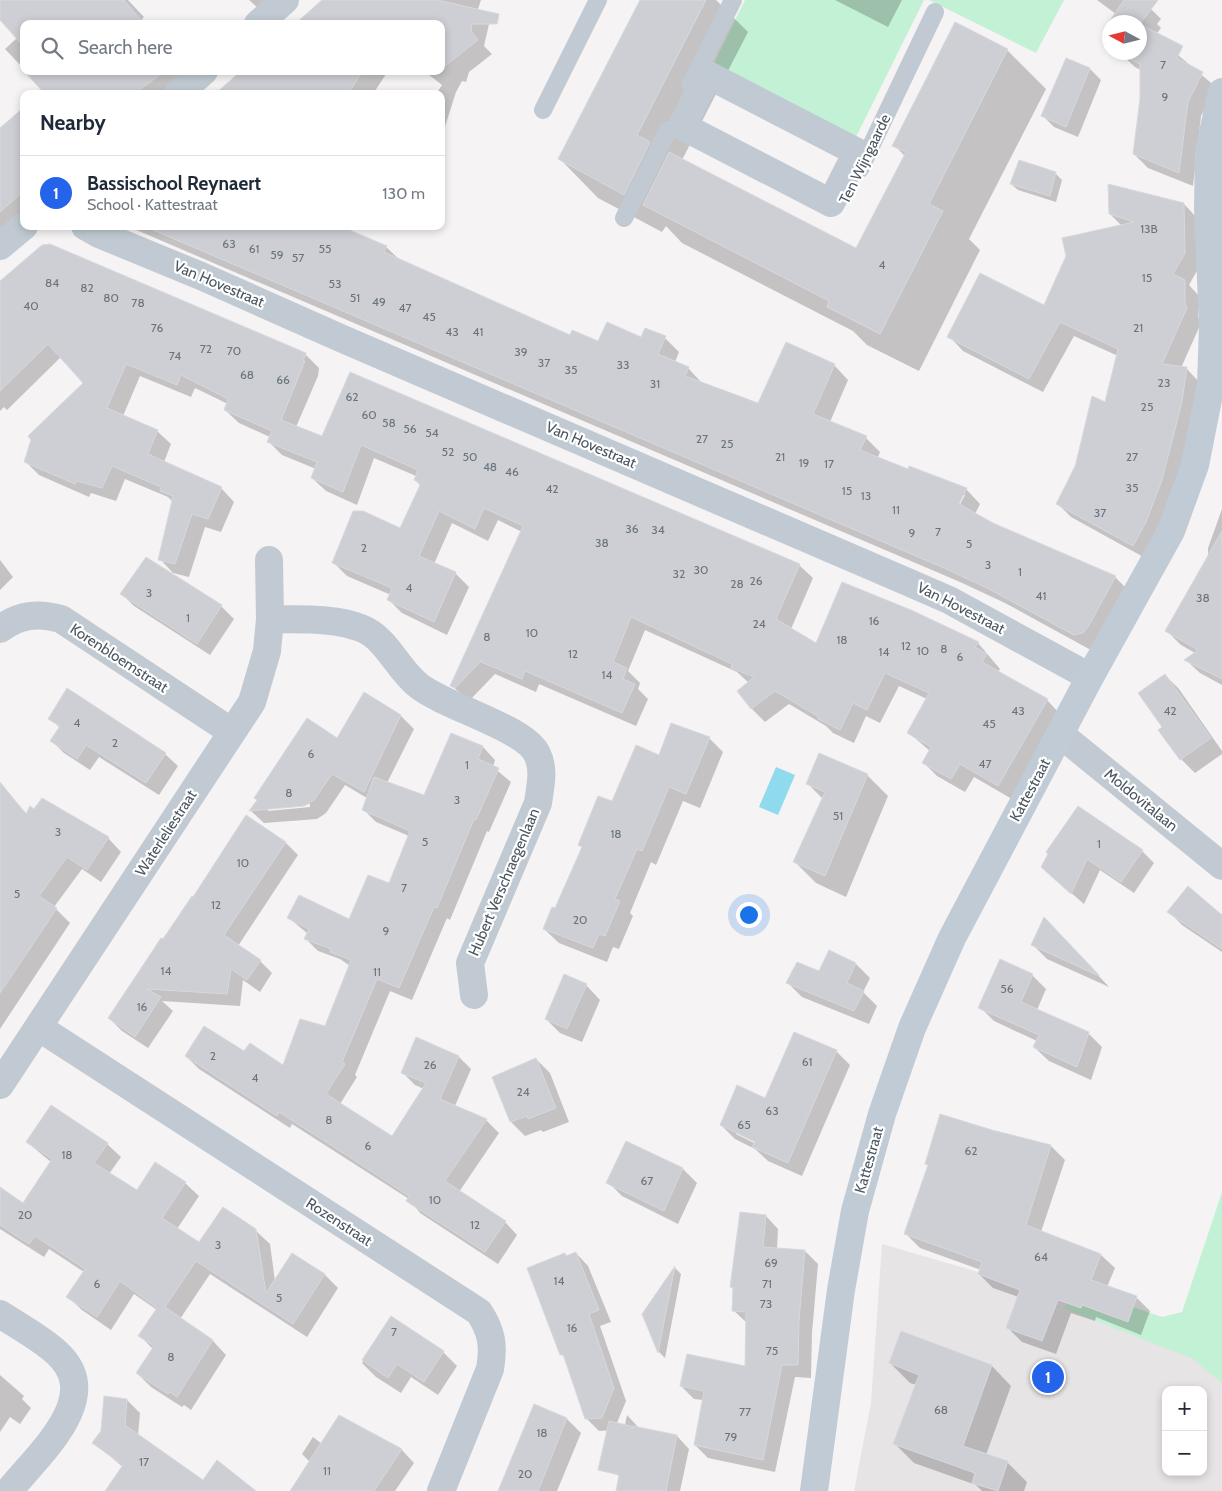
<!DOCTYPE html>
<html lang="en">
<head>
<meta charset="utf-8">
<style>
  body { margin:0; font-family:Cabin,sans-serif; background:#f6f6f7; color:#1f2937 }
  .controls { position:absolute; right:15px; bottom:15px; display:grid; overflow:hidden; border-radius:10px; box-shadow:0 2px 8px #0003 }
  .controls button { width:45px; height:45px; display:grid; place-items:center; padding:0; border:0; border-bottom:1px solid #e0e1e3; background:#fff; color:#1f2937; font:25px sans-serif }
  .compass { position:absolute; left:1102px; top:15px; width:45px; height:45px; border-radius:50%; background:#fff; box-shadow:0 2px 8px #0003; rotate:277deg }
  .you { position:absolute; left:748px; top:914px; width:18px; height:18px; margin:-12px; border:4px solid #fff; border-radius:50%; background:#1a73e8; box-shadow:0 0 0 8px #1a73e833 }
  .badge { display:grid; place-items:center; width:32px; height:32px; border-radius:50%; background:#2563eb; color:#fff; font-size:16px; font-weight:700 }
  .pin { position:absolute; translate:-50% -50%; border:2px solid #fff; box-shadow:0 1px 5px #0006 }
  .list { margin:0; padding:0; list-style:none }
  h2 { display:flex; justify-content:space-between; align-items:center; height:65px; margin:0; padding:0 20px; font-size:21px }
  h2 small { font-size:16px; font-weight:400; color:#747a83 }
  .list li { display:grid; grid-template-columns:32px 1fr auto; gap:15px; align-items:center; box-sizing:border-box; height:75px; padding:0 20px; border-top:1px solid #e0e1e3 }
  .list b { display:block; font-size:19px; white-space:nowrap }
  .list p { margin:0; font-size:16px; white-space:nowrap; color:#747a83 }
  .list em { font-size:16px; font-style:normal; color:#747a83 }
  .icon { flex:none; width:28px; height:28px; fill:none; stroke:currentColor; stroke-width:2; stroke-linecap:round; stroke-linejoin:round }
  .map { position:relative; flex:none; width:1222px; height:1491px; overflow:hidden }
  .search { position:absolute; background:#fff; box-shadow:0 2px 8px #0003; left:20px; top:20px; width:425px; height:55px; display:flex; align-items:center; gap:12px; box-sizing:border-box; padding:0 18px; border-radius:10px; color:#747a83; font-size:19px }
  .panel { position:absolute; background:#fff; box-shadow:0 2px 8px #0003; left:20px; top:90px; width:425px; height:140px; border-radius:10px }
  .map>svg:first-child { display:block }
  .education { fill:#e6e4e5; fill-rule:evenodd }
  .green { fill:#c3f1d5 }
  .water { fill:#90daee }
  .shadow { fill:#0003; fill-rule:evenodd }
  .building { fill:#cdcfd5; stroke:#d7d9de }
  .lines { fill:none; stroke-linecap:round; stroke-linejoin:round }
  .lane { stroke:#c1cad2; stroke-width:18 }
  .street { stroke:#c1cad2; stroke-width:28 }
  .secondary { stroke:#c1cbd6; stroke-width:28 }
  .labels { text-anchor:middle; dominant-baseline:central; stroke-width:4.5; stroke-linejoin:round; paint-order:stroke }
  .number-label { font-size:12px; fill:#6b747e }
  .street-label { font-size:15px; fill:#4a5661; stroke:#fff }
</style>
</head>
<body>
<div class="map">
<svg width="1222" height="1491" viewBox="0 0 1222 1491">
  <rect width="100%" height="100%" fill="#f5f3f3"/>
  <path class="education" d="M882,1244L1184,1332L1222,1365V1491H854L871,1403ZM1166,1390H1203V1472H1166Z"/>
  <path class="green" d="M745,0H924L851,147L708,75Z
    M929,0H1064L1036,53Z
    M1222,1192V1383L1193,1359L1064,1308L1078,1288L1162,1317L1182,1312Z"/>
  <path class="water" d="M776,767L795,775L778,815L759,807Z"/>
  <path class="shadow" d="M0,0H128L144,17L142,19L145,24H24V69L5,49L17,38L0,18Z
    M249,0H272L260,10Z
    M326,0H481L477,12L489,24L484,46L492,54L469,72L466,82L462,81L456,92L441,139V94H436L442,85L424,71H441V24Z
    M641,0H716L748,32L682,160L857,250L905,156L894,145L1007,50L1046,89L969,239L980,250L919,371L867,345L853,331L682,243L666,226L662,232L598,198L560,159Z
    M835,0H902L888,27Z
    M1097,0H1140L1147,5L1161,19L1157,24L1161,28L1151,41L1178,55L1216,87L1201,116L1193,186L1148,168L1134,154L1144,72L1135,67L1121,54L1140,52V22H1110L1116,14Z
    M1066,60L1090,69L1101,80L1078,137L1054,127L1043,116Z
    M26,71H186L174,94H41L44,91Z
    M244,71H388L373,94H218Z
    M24,109V226L0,247V130Z
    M1020,162L1042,167L1055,173L1062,180L1056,202L1018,190L1011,184Z
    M1184,204L1198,219L1199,267L1189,285L1199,296L1198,317L1201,323L1181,368H1186L1200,383L1176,494L1147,559L1071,517L1057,503L1105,403L1118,356L1074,336L1043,392L963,351L949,336L1045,307L1122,226L1110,214Z
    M127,226H344L343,229L386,247L400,260L571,336L598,343L665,338L679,352L675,362L688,368L702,383L759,405L834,365L848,380L830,422L866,438L880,452L878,457L909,471L966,489L980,504L975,514L992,524L1115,577L1129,591L1097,647L1089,649L1005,603L960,582ZM962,495H965L957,510L955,509Z
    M0,284L305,354L319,368L318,376L296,427L323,438L351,373L799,565L813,578L791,629L816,645L978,643L1000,669L998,672L1047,700L1060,714L1012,799L974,777L965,792L937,776L924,763L930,751L909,733L927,699L899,686L880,723L866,716L854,743L833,733L826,726L789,704L765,722L752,709L749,683L737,672L645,630L628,671L640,683L638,689L648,699L636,726L539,684L536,692L495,674L469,701L451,685L522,532L498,520L488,541L452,523L434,564L455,573L469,587L447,635L402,613L389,600L391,595L347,576L333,562L401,529L421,486L415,480L416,476L374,458L357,505L326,491L312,478L316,469L282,455L269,442L270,437L239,423L225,410L228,404L195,388L191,397L140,376L123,416L157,431L171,444L164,462L221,488L234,502L221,532L205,527L189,577L173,573L160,559L173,502L168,497L125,479L116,501L91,493L89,497L39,475L26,462L84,383L61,357L7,410L4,407L0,411Z
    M1222,509V685L1200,673L1186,660L1195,653L1181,645L1167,631L1208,558V548Z
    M146,559L221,606L234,619L210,655L134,606L122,594Z
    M0,560L13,577L0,590Z
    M1165,675L1179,689L1222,751V754L1195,773L1181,759L1160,730L1163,728Z
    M401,716L414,729L387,783L425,797L452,734L483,747L495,760L493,767L511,782L489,832L487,831L450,920L447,918L412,1000L390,991L355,1075L357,1077L340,1104L393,1138L424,1089L415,1085L402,1072L458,1056L471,1069L455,1106L486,1120L499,1133L459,1192L505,1222L517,1235L498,1264L420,1213L409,1199L292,1124L290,1128L199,1069L186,1056L244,1053L284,1067L326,1028L350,966L340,959L318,951L306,939L308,934L289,918L350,921L389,885L409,836L376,822L363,809L367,798L345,785L326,813L317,819L264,823L251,811L338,739ZM310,804V807L268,811V808Z
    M50,718L165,754L178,766L159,795L99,757L90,770L64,753L51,740L60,728Z
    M709,738L723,752L700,808L683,801L656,865L651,862L630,913L633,916L619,949L613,947L607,962L559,943L544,929L556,910L583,848L579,844L612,803L659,756Z
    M867,775L888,796L846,897L816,883L795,862L823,799L808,784Z
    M7,792L27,814L108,838L121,852L101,882L82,869L54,907L70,923L0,1029V802Z
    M285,842L298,855L238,946L260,961L272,973L260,992L243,980L240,1006L162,1001L173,1011L148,1048L122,1031L109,1018L163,941Z
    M1142,851L1154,863L1134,893L1100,870L1084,904L1055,879L1050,854Z
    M1169,912L1222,917V952L1182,925Z
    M1058,932L1109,987L1047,959L1033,945Z
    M856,964L870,978L863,992L877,1006L869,1024L802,997L788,983Z
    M1032,975L1046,989L1037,1010L1088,1033L1102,1047L1091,1080L1049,1061L1034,1047L1037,1041L994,1021L980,1007Z
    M564,976L586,985L600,1000L582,1042L560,1033L546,1019Z
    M836,1051L850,1065L802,1176L768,1161L755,1149L735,1139L721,1125L765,1100ZM736,1132L761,1143L760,1146L736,1134Z
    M536,1059L550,1073L569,1122L543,1132L541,1130L525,1136L511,1122Z
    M991,1131L1051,1146L1065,1160L1041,1232L1101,1255L1115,1268L1107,1287L1136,1297L1150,1311L1141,1335L1096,1317L1095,1321L1071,1313L1056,1354L1022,1342L1008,1328L1019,1297L993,1288L979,1274L981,1270L920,1248L906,1234L929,1166L927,1164Z
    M27,1142L107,1144L121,1157L109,1174L137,1192L185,1183L199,1196L177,1229L200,1244L255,1230L270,1244L275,1281L293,1255L325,1275L338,1288L307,1337L210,1274L180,1319L213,1341L226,1355L191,1410L184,1405L182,1407L151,1387L137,1373L153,1349L140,1336L157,1310L134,1294L111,1330L82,1310L68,1297L84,1272L49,1249L44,1257L0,1229V1189L24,1204L52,1163Z
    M626,1143L683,1169L697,1183L678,1224L622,1196L608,1182Z
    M766,1216L778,1229L777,1249L805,1251L818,1264L812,1333L811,1378L795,1377L775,1472L708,1458L695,1445L703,1400L694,1399L681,1386L746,1367L747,1323L733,1310L734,1289L732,1287Z
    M576,1253L588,1266L611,1322L600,1326L626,1401L614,1430L599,1431L586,1418L566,1359L561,1354L567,1257Z
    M675,1268L681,1274L665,1358L659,1352L643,1314Z
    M391,1318L443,1352L457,1366L438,1395L411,1377L401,1393L376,1377L362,1363Z
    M902,1333L992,1366L1011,1386L986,1455L1007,1462L1027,1482L1024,1491H982L976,1485L914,1463L895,1444L917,1385L910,1383L890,1363Z
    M0,1375L24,1396L22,1399L31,1408L20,1424L10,1417L0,1432Z
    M127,1400L140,1413L138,1436L204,1482L254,1491H106L123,1467L94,1443Z
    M627,1415L639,1428L677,1436L689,1449L680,1491H617L620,1477L615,1473Z
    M567,1419L581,1433L557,1491H504Z
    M313,1437L322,1444L401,1449L414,1463L395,1491H292L310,1462L302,1454Z"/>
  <path class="building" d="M0,0H124L144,24H24V47L0,20Z
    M322,0H437L499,14L497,24H472L471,31L478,40L441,69V24H295Z
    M640,0H706L637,135L650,142L624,195L558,159Z
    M1124,0H1158L1140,24L1183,46L1177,58L1203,72L1188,102L1179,173L1133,154L1140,99V64L1120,54L1140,52V22H1110V26L1107,25Z
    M955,22L1008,49L929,204L943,211L880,334L827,307L829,301L643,205L669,152L856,248L906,152L892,146Z
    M1066,58L1090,68L1066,127L1041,116Z
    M24,71H165L134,94H45Z
    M241,71H363L348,94H215Z
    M24,107V191L0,212V128Z
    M1019,160L1056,172L1050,196L1010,184Z
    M1108,184L1184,203L1185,253L1173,274L1185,280V301L1187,308L1162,364L1187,367L1182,402L1162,480L1146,522L1133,546L1056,504L1075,467L1092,396L1105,402L1118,349L1060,322L1029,379L947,337L980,273L1044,305L1066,256L1062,238L1134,222L1109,214Z
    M144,226H340L387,246L384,252L570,335L572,330L598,341L607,322L641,337L645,328L666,336L658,354L689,367L685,376L758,403L786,342L835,364L813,414L867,436L860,450L908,469L909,466L967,488L959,504L993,523L1116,576L1088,627L1083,633L1074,635L989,589L944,568Z
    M50,244L306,353L303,361H305L281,420L322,436L350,372L800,564L776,619L816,643L842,582L911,610L979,642L975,647L987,654L982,662L1048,699L998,786L960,764L951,779L922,763L931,747L907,733L929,693L885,673L867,710L853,703L840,730L818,719L819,717L775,691L751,709L737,691L754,677L731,668L732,664L631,617L613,662L627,668L623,679L635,684L622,713L525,671L522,679L481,662L483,659L455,688L450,686L523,526L484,508L475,529L439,511L419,556L456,572L434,622L387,600L392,588L332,563L353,511H363L400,528L421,483L414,480L418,470L361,445L343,492L311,478L317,462L267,442L272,431L224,410L228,399L181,375L177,385L126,364L107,408L158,430L148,454L222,487L208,519L192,514L175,564L158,560L173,496L160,491L161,487L112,466L102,488L77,481L75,484L24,462L31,440L28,436L83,383L48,344L0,391V281L42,245Z
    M1222,531V679L1184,660L1198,650L1165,631Z
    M146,557L222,605L197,644L120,594Z
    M1165,674L1211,738L1180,760L1158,730L1162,727L1138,693Z
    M67,688L166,753L146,783L86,745L77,759L50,741L60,726L48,719Z
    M364,692L401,715L364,792L332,774L314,800L304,806L249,811L257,800L254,798L307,718L337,738Z
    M671,723L710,737L686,794L669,787L642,851L637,849L615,899L620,901L605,936L599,934L593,948L543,929L552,907L555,908L582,847L578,845L598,796L612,801L636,745L659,755Z
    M451,733L483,746L478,759L499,768L476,820L474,819L437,908L434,907L399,988L377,979L342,1062L345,1064L326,1094L392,1136L426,1083L401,1073L416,1037L459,1056L440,1099L487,1119L445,1181L506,1221L485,1252L406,1201L409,1196L337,1149L279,1112L277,1116L185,1056L204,1026L244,1051L250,1043L283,1065L300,1019L325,1026L351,960L330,952L331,949L304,939L309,929L287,918L299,895L349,919L368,875L389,883L410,831L362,810L374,777L424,795Z
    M819,753L868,774L825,876L793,862L825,792L806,784Z
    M0,782L26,814L30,806L34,809L42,798L109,837L87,870L67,857L39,896L57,908L0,993Z
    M1078,806L1143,850L1121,882L1087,859L1071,894L1041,867L1048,854L1046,852Z
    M246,815L286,842L224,935L261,960L247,980L231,969L227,994L147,989L161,997L135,1037L108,1018L161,938L163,939L192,896L193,897Z
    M1188,886L1222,915V949L1167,912Z
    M1044,917L1099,975V976L1031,945Z
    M829,950L856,963L847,983L864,991L854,1011L786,983L797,962L819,971Z
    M1000,959L1033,974L1021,1002L1089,1032L1077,1067L1033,1047L1039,1035L978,1008Z
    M564,974L587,984L567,1029L545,1019Z
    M794,1032L837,1050L788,1163L752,1147L755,1142L720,1125L737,1085L765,1098Z
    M536,1058L556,1108L528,1119L527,1116L510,1122L492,1077Z
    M51,1105L108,1143L94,1163L137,1190L155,1162L186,1182L162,1218L199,1242L223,1207L256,1229L266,1293L292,1253L325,1274L293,1324L196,1261L165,1307L213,1340L177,1397L170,1392L168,1394L136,1373L154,1346L138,1336L157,1308L120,1281L97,1317L66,1297L85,1269L35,1236L29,1244L0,1225V1187L23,1203L52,1159L26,1142Z
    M940,1114L992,1130L1051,1145L1026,1225L1101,1254L1091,1280L1137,1296L1128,1322L1082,1305L1081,1308L1058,1300L1042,1341L1006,1328L1020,1290L978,1274L982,1262L904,1234L928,1165L925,1164Z
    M626,1141L683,1168L664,1211L606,1183Z
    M740,1212L766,1215L763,1247L805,1250L799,1320L798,1365H782L763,1460L694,1445L704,1391L680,1386L687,1354L745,1366L746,1312L732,1311L733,1288L730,1287Z
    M576,1252L599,1310L589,1314L614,1388L602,1418L585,1419L563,1354L560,1355L527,1268L565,1253L566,1256Z
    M675,1266L658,1353L642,1314Z
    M391,1316L444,1351L424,1382L397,1364L388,1378L362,1360Z
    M901,1331L992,1365L963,1446L1008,1461L998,1491L972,1483L975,1473L893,1444L919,1375L889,1363Z
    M104,1396L127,1399L125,1425L203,1480L217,1460L256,1491H105L123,1465L92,1443L101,1431Z
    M534,1404L567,1418L538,1491H498Z
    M339,1415L402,1449L374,1491H290Z
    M609,1421L631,1426L632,1429L633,1426L677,1435L666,1491H616L619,1475L598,1470Z"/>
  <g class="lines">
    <path class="lane" d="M691,84L733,0
      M543,110L598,0
      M860,169L935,12
      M624,218L668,130"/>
    <path class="street" d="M258,24L285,0
      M708,75L857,152L831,203L682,126Z
      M178,94L204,71
      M85,226L99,234L201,276L345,340L910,583L949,600L1090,677
      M0,246L24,226
      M270,619C299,620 332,617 361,628C387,638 397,669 419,686C446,707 525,728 537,754C545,770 540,787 538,803L470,963L474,995
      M0,629C20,614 38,613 61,619L232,732
      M1060,734L1222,866
      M38,1027L479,1312C492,1332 494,1346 490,1369L441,1491
      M0,1085L252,702L267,651L270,619L269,560
      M0,1314C18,1326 41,1338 57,1353C106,1398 37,1455 9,1491"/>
    <path class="secondary" d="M814,1491L841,1290L855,1211L882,1114L912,1028L952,938L1090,677L1171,531L1195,465L1211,384L1213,327L1208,209L1209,151L1222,92"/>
  </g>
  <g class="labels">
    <g class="number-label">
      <text x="1163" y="64">7</text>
      <text x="1165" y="96">9</text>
      <text x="1149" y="228">13B</text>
      <text x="229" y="243">63</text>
      <text x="254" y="248">61</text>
      <text x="325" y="248">55</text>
      <text x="277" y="254">59</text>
      <text x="298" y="257">57</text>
      <text x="882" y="264">4</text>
      <text x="1147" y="277">15</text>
      <text x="52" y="282">84</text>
      <text x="335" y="283">53</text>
      <text x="87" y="287">82</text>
      <text x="111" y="297">80</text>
      <text x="355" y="297">51</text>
      <text x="379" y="301">49</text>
      <text x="138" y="302">78</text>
      <text x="31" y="305">40</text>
      <text x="405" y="307">47</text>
      <text x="429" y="316">45</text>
      <text x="157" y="327">76</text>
      <text x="1138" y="327">21</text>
      <text x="452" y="331">43</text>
      <text x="478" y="331">41</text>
      <text x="206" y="348">72</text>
      <text x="234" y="350">70</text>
      <text x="521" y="351">39</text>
      <text x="175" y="355">74</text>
      <text x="544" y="362">37</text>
      <text x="623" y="364">33</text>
      <text x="571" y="369">35</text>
      <text x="247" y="374">68</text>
      <text x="283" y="379">66</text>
      <text x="1164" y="382">23</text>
      <text x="655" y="383">31</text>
      <text x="352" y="396">62</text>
      <text x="1147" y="406">25</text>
      <text x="369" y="414">60</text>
      <text x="389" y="422">58</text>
      <text x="410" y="428">56</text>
      <text x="432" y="432">54</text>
      <text x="702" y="438">27</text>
      <text x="727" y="443">25</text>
      <text x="448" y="451">52</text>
      <text x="470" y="456">50</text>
      <text x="780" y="456">21</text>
      <text x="1132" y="456">27</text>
      <text x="804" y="462">19</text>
      <text x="829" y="463">17</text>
      <text x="490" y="466">48</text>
      <text x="512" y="471">46</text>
      <text x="1132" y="487">35</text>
      <text x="552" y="488">42</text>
      <text x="847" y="490">15</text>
      <text x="866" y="495">13</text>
      <text x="896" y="509">11</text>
      <text x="1100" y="512">37</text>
      <text x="632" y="528">36</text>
      <text x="658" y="529">34</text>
      <text x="938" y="531">7</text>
      <text x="912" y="532">9</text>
      <text x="602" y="542">38</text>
      <text x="969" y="543">5</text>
      <text x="364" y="547">2</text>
      <text x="988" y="564">3</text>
      <text x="701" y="569">30</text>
      <text x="1020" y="571">1</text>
      <text x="679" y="573">32</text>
      <text x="756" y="580">26</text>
      <text x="737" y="583">28</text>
      <text x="409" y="587">4</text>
      <text x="149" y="592">3</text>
      <text x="1041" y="595">41</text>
      <text x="1203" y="597">38</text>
      <text x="188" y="617">1</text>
      <text x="874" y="620">16</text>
      <text x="759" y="623">24</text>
      <text x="532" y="632">10</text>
      <text x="487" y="636">8</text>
      <text x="842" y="639">18</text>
      <text x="906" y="645">12</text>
      <text x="944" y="648">8</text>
      <text x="923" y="650">10</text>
      <text x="884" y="651">14</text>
      <text x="573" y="653">12</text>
      <text x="960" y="656">6</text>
      <text x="607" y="674">14</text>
      <text x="1018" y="710">43</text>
      <text x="1170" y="710">42</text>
      <text x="77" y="722">4</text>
      <text x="989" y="723">45</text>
      <text x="115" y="742">2</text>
      <text x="311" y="753">6</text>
      <text x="985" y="763">47</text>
      <text x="467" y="764">1</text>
      <text x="289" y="792">8</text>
      <text x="457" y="799">3</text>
      <text x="838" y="815">51</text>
      <text x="58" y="831">3</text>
      <text x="616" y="833">18</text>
      <text x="425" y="841">5</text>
      <text x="1099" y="843">1</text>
      <text x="243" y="862">10</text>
      <text x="404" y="887">7</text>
      <text x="17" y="893">5</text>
      <text x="216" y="904">12</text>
      <text x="580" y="919">20</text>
      <text x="386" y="930">9</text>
      <text x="166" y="970">14</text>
      <text x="377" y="971">11</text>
      <text x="1007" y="988">56</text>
      <text x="142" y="1006">16</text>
      <text x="213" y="1055">2</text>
      <text x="807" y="1061">61</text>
      <text x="430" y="1064">26</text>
      <text x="255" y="1077">4</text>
      <text x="523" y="1091">24</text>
      <text x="772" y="1110">63</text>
      <text x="329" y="1119">8</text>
      <text x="744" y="1124">65</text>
      <text x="368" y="1145">6</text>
      <text x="971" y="1150">62</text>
      <text x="67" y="1154">18</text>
      <text x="647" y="1180">67</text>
      <text x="435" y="1199">10</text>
      <text x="25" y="1214">20</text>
      <text x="475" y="1224">12</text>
      <text x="218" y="1244">3</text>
      <text x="1041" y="1256">64</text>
      <text x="771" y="1262">69</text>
      <text x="559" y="1280">14</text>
      <text x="97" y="1283">6</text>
      <text x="767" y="1283">71</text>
      <text x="279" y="1297">5</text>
      <text x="766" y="1303">73</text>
      <text x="572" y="1327">16</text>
      <text x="394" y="1331">7</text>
      <text x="772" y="1350">75</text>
      <text x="171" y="1356">8</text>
      <text x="941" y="1409">68</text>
      <text x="745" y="1411">77</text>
      <text x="542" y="1432">18</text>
      <text x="731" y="1436">79</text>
      <text x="144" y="1461">17</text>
      <text x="327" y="1470">11</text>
      <text x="525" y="1473">20</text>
    </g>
    <g class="street-label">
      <text transform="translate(865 159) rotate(-64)">Ten Wijngaarde</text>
      <text transform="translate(219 284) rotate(23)">Van Hovestraat</text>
      <text transform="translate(591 445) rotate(23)">Van Hovestraat</text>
      <text transform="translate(961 608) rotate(27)">Van Hovestraat</text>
      <text transform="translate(119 658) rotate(33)">Korenbloemstraat</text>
      <text transform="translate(1030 790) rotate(-62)">Kattestraat</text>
      <text transform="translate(1141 800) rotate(39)">Moldovitalaan</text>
      <text transform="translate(166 833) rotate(-57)">Waterleliestraat</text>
      <text transform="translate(504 882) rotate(-67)">Hubert Verschraegenlaan</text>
      <text transform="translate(869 1160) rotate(-74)">Kattestraat</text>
      <text transform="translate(339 1222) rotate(33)">Rozenstraat</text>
    </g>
  </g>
</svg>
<div class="controls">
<button>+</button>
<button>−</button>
</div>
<svg class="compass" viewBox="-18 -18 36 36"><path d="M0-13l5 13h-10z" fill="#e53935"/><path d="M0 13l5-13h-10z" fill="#747a83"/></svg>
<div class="you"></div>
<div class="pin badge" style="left:1048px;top:1377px">1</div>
<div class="search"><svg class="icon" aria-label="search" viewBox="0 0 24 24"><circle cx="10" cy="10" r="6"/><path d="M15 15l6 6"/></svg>Search here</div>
<section class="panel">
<h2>Nearby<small></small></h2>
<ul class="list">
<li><span class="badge">1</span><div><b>Bassischool Reynaert</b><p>School · Kattestraat</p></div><em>130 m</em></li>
</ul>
</section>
</div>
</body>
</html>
